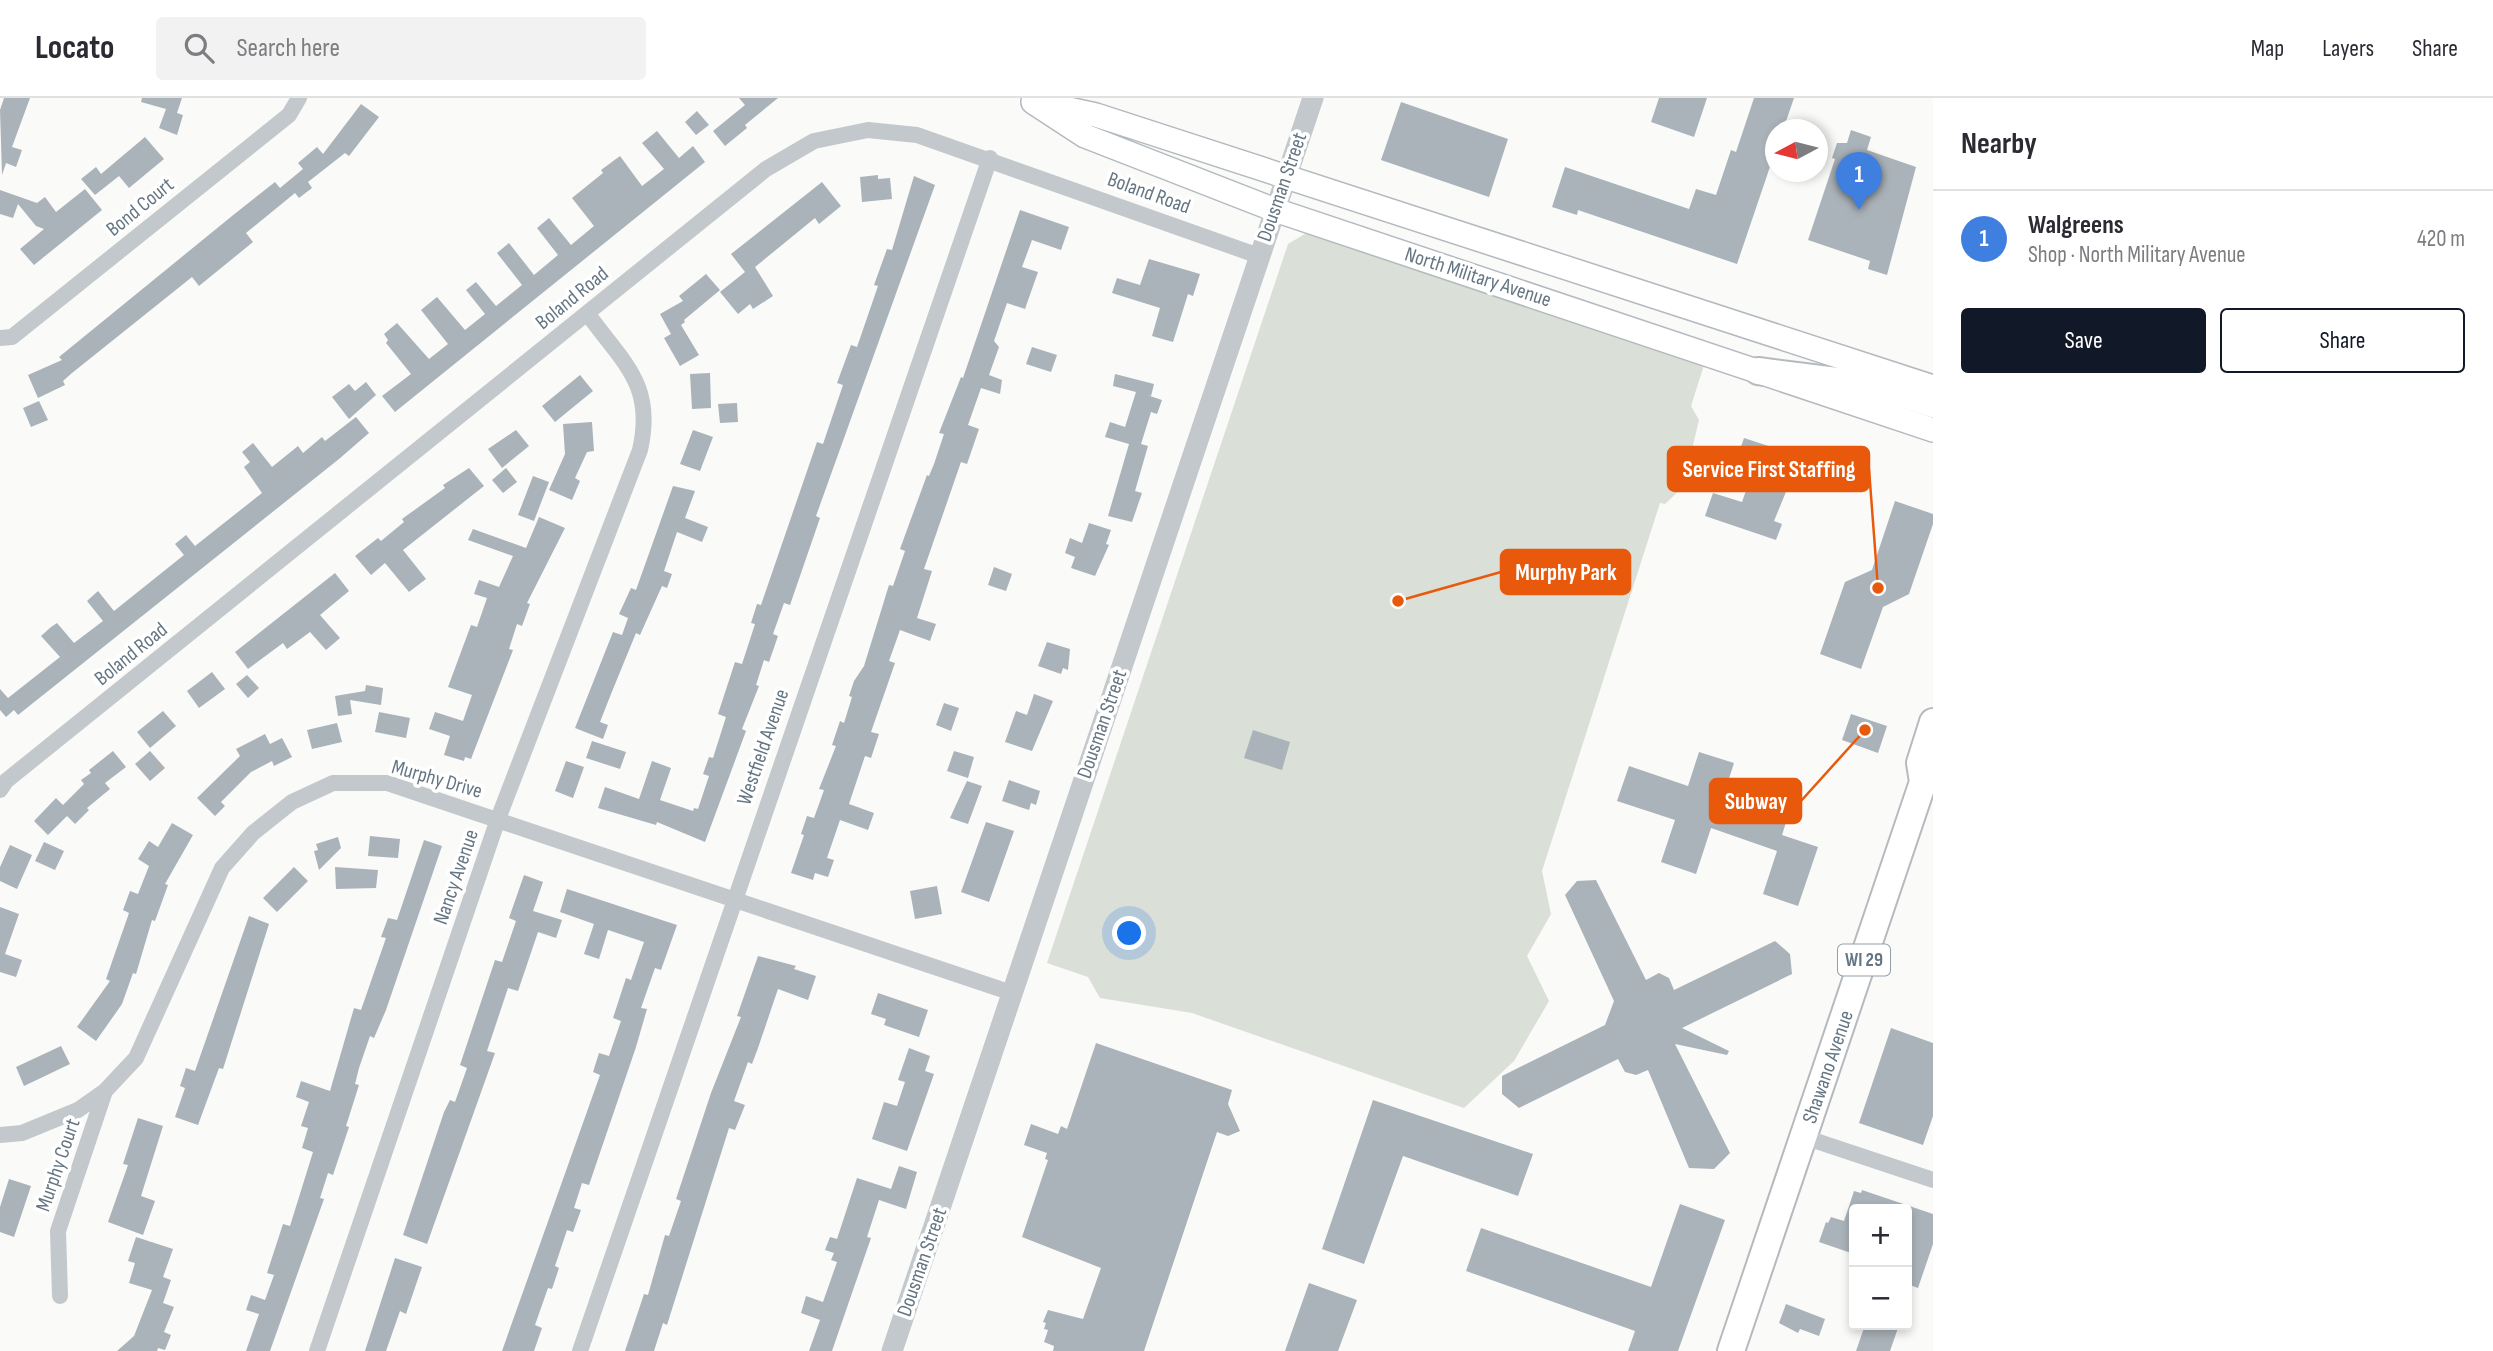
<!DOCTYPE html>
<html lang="en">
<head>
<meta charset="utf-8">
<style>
  body { margin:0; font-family:"Sofia Sans Condensed",sans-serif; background:#f2f2f3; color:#2b2b33 }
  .controls { position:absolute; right:21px; bottom:21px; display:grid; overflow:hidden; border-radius:7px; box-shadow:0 4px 10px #0003 }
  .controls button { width:63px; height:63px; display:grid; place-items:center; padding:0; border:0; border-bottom:2px solid #e1e1e2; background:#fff; color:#2b2b33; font:35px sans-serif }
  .compass { position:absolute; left:1765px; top:21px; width:63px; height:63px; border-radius:50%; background:#fff; box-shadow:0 4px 10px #0003; rotate:263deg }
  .you { position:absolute; left:1130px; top:836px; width:24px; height:24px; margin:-18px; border:5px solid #fff; border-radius:50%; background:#1a73e8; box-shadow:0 0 0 10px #1a73e833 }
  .badge { display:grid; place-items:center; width:46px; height:46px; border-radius:50%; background:#111827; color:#fff; font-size:23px; font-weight:700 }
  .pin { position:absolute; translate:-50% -58px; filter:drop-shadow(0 2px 4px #0008) }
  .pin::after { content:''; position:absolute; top:37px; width:24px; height:21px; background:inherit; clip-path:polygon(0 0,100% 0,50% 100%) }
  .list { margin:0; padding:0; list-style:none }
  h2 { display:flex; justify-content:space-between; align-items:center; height:91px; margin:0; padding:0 28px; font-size:30px }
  h2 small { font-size:23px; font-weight:400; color:#7c7c81 }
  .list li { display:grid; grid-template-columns:46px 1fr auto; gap:21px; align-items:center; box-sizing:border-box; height:98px; padding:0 28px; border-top:2px solid #e1e1e2 }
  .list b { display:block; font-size:26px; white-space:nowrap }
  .list p { margin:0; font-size:23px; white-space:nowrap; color:#7c7c81 }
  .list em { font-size:23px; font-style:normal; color:#7c7c81 }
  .actions { display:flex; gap:14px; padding:21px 28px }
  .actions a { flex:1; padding:16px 0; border:2px solid #111827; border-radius:7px; text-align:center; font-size:24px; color:#111827 }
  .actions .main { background:#111827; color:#fff }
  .icon { flex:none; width:38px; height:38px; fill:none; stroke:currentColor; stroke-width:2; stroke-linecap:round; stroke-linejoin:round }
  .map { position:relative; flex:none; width:1933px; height:1253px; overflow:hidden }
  header { display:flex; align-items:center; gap:42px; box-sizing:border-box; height:98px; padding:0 35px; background:#fff; border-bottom:2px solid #e1e1e2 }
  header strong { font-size:33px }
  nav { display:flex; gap:38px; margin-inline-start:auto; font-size:24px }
  .search { width:490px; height:63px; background:#f2f2f3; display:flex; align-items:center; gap:18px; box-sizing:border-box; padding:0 24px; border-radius:7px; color:#7c7c81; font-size:26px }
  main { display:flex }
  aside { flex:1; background:#fff }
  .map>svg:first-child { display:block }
  .green { fill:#dadfd7 }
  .building { fill:#aab3b9 }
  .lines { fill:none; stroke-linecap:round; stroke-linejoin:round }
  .secondary-casing { stroke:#b3babf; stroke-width:26 }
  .primary-casing { stroke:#b5babe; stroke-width:30 }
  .minor { stroke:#c3c8cc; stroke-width:16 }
  .tertiary { stroke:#c3c8cc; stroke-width:21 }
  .secondary { stroke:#fff; stroke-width:23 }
  .primary { stroke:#fff; stroke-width:26 }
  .labels { text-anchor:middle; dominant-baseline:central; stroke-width:7; stroke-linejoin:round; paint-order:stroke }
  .shield { fill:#fff; stroke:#939fa8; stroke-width:2 }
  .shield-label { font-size:19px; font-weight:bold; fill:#657683 }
  .street-label { font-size:21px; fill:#657683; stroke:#fff }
  .leader { fill:none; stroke:#e8590c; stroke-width:2.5 }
  .callout-dot { fill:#e8590c; stroke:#fff; stroke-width:2.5 }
  .callout { fill:#e8590c; stroke:#e8590c; stroke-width:2.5 }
  .callout-label { font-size:23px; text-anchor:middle; font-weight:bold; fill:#fff }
</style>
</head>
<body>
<header>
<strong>Locato</strong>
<div class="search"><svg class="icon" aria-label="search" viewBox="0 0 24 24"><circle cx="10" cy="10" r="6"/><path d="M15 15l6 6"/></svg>Search here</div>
<nav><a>Map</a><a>Layers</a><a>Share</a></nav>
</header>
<main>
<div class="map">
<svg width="1933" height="1253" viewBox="0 0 1933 1253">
  <rect width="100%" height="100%" fill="#fafaf8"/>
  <path class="green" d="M1308,134L1704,267L1691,308L1699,322L1683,389L1665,406L1660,405L1542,773L1551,816L1527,858L1549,903L1514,963L1464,1010L1192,915L1100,900L1088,879L1047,865L1288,146Z"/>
  <path class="building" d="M4,0H30L12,49L22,52L16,69L6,65L2,77L0,12Z
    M142,0H182L177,15L183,17L177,37L159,30L166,11L141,4Z
    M739,0H778L745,27L747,30L725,48L713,33L745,7Z
    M1659,0H1707L1694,39L1651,24Z
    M1754,0H1794L1783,32H1775V54L1737,166L1578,112L1577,117L1552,109L1565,69L1689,111L1696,91L1716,97L1731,52L1736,54Z
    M1401,4L1508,41L1489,99L1381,62Z
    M361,6L379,19L349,58L345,55L308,84L312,90L299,100L295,95L246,135L253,144L199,188L192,179L72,275L63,283L65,287L38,300L28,277L62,262L59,259L232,118L275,84L280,90L303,71L298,65L317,49L323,56Z
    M697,13L709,27L696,37L685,24Z
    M1851,32L1871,39L1867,52L1916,69L1887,177L1868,171L1870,163L1808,142L1835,61L1832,60L1837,45H1847Z
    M657,33L679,60L693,48L705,64L395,314L382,298L411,276L386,245L388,242L384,236L397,225L429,261L448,246L421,212L437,199L465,232L485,216L466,192L476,184L496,208L522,187L497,155L509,145L534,177L558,157L537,130L549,120L571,147L594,128L572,100L603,75L601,72L620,58L642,88L664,71L642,45Z
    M145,39L164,61L129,90L119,78L95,97L81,81L96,69L101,76Z
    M878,77V81L890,80L892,101L862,104L860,79Z
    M914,78L935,87L816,418L820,420L790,507L784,505L773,536L778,538L769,564L764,562L756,587L759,588L742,631L746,633L705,744L657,724L656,727L598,710L605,689L639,701L652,663L671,670L660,702L693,713L694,710L698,711L709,678L703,676L709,659L713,660L726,619L718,616L735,564L742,566L755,526L751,525L757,506L761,507L817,344L823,346L843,287L837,285L851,247L857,249L878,188L874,187L887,151L892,152Z
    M822,84L841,108L819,126L815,120L755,169L773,198L753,211L750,206L738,216L720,194L745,174L731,156Z
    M85,91L102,112L34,167L20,151L44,131L36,128L18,106L13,120L0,116V92L37,105L45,99L56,114Z
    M1020,112L1069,129L1061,152L1032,142L1022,169L1038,174L1025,211L1007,205L994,243L999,249L989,277L1002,282L1000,296L981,290L968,327L979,331L967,366L961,364L924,471L932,473L917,520L936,526L930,543L900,532L889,563L895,565L871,634L879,636L871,660L865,658L849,706L874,715L868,732L840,722L827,760L834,762L828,779L815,775L813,782L791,775L804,737L801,736L807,718L814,720L824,692L819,691L836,648L832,647L840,623L844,625L852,599L849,598L854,583L864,568L889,487L893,488L905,453L900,451L927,377L929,378L934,366L944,336L939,335L961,279L963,280Z
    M1149,161L1200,176L1193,198L1188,196L1173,244L1152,238L1160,210L1112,195L1117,180L1140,187Z
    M706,176L720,192L684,222L685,224L681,227L699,257L680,268L664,240L671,236L660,216L683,203L679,198Z
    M1032,249L1057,257L1051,274L1026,266Z
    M710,275L711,310L692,311L690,276Z
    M1115,276L1154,286L1151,298L1147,297L1162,302L1157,316L1151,314L1141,346L1148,348L1135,393L1142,395L1132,424L1108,418L1129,346L1105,339L1110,324L1125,329L1136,294L1113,288Z
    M580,277L593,293L555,324L542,308Z
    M366,284L376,297L349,321L332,299L349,286L355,293Z
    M39,303L48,322L31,329L23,310Z
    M737,305L738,324L720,325L718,306Z
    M356,319L369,335L339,361L18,617L14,612L6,619L0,612V591L8,600L60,559L41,538L51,529L57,525L74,545L103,523L87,503L98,493L114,513L184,457L175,446L186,437L195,448L262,395L244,369L250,364L242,354L253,345L272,369L298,348L303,355L322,339L325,343Z
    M592,324L594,353L587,354L575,380L580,383L572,402L549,392L565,356L563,326Z
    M516,332L529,348L502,370L488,351Z
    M693,332L713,339L700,373L680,366Z
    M1744,340L1790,355L1785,369L1795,372L1774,423L1782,426L1776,442L1705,418L1713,395L1742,404L1752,375L1734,369Z
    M469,370L484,388L403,452L426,481L409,494L385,465L371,477L355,458L378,440L381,443L404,424L402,421L445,390L443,387Z
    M506,370L517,384L503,395L492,382Z
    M533,378L549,384L534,423L518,417Z
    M673,388L695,393L685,420L708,429L702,444L677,434L664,473L672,476L667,490L662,488L640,537L636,535L611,596L600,624L608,627L603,641L575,630L613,534L622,537L628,520L619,516L631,490L636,492Z
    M1895,403L1933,416V426L1909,496L1883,509L1861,571L1820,556L1845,484L1872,472Z
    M539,419L565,430L527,505L530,506L522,528L517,526L509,551L513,552L471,661L465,659L464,663L444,657L450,638L429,631L435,614L463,623L472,597L448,589L471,527L477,529L487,500L474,496L479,482L499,489L513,458L468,442L473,431L526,450Z
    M1089,425L1111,432L1106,446L1109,447L1095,478L1071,470L1075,459L1065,455L1070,440L1082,445Z
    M994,469L1012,476L1006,493L988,487Z
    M335,475L349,493L320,517L340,540L326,552L310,534L287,551L283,545L248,571L235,554Z
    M1047,544L1070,551L1068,572L1063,570L1061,576L1038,568Z
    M212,574L225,591L199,610L187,593Z
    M247,577L259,590L248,600L236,586Z
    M366,587L383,590L381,607L350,602L352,616L338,618L335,598L365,593Z
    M1034,596L1053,603L1032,653L1005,644L1016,613L1027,617Z
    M944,605L959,610L951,633L936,627Z
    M163,613L176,628L150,650L137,634Z
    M379,614L410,620L406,640L375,634Z
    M1851,616L1887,628L1878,655L1842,642Z
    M337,625L342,644L312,651L307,632Z
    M1253,632L1290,644L1282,672L1244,660Z
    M265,636L270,646L282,640L292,659L274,668L272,663L251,674L221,704L225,708L215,718L197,700L240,658L236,651Z
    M592,643L626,654L620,671L586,660Z
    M113,653L126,669L105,685L110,691L87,710L89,712L75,726L67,718L48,737L34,723L56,700L63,707L84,686L81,682L91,675L89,672Z
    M150,653L165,670L150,683L135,666Z
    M954,653L974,659L968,680L947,673Z
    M1699,654L1734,665L1724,696L1788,718L1782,737L1818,749L1798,808L1763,796L1777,753L1711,730L1696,776L1661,764L1675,722L1617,703L1629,668L1688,688Z
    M566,663L584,669L573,700L555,693Z
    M1009,682L1040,693L1036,707L1031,705L1029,712L1002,703Z
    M967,683L982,688L968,726L950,720Z
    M986,724L1014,733L989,804L961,794Z
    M172,725L193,737L165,786L168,787L155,823L152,822L136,876L133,875L122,906L96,943L77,929L110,883L106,881L129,815L123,812L130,793L138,796L149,768L138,761L149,743L158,749Z
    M370,738L400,741L398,760L368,758Z
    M338,739L341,750L319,772L314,753L318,752L316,746Z
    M424,742L442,748L386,912L374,940L370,938L359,970L355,986L359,987L346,1028L349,1029L333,1077L328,1075L320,1100L324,1101L270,1253H246L259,1216L246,1212L251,1197L265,1202L274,1177L267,1175L283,1126L290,1128L313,1054L302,1050L308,1030L301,1028L309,1004L296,999L301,983L330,993L354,910L361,912L386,840L381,839L388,820L397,822Z
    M44,744L64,753L55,772L35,763Z
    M10,747L32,757L17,791L0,783V769Z
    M294,769L308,783L277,814L263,800Z
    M335,769L378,772L376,790L336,791Z
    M524,777L543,784L533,813L562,822L556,840L538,834L518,893L508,890L487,953L495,955L427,1146L403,1137L444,1014L450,1002L455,1004L467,970L460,967L495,862L502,864L516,823L509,820Z
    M1596,782L1646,882L1659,875L1669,880L1674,892L1775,843L1790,856L1792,876L1682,930L1729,953L1727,957L1675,946L1730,1055L1714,1071L1689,1070L1648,972L1636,977L1625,974L1618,961L1519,1010L1502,996V978L1605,927L1614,903L1565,797L1577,783Z
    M937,788L942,816L915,821L910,793Z
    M567,791L677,827L661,872L655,870L641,910L647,911L636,949L589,1087L582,1085L574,1110L581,1112L573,1134L567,1132L555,1168L559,1170L552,1191L548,1190L535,1227L542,1230L534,1253H502L600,977L593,974L599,955L609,958L621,923L613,920L626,880L631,882L644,844L608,832L599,861L584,856L594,826L560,814Z
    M0,809L19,816L5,856L22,862L16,879L0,874Z
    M249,818L269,826L223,971L219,970L198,1027L175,1019L185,990L180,988L186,970L195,973Z
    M758,858L796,868L794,871L816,878L808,902L778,891L758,950L752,966L748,964L734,1003L745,1007L735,1032L729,1030L667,1227L663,1225L654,1253H625L644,1196L648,1197L665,1137L669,1138L681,1103L676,1101L711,995L741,919L737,918Z
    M878,895L928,912L919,939L884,927L886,921L871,916Z
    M1891,930L1933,945V1018L1923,1047L1859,1025Z
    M1096,945L1232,992L1228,1006L1240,1033L1228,1038L1217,1034L1144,1253H1053L1054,1248L1044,1244L1048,1232L1044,1231L1046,1225L1043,1224L1048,1212L1083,1221L1101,1170L1022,1139L1048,1062L1045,1061L1047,1055L1024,1047L1031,1026L1058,1036L1061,1028L1067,1031Z
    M61,948L70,966L24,988L16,969Z
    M909,950L930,958L925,973L934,976L907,1053L872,1041L884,1004L897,1008L905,984L898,982Z
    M1373,1002L1533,1056L1518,1098L1403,1058L1364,1166L1322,1151Z
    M138,1020L163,1028L141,1098L155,1103L143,1137L108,1124L128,1067L123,1066Z
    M899,1068L917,1074L906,1111L879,1102L867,1139L871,1140L832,1253H809L820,1222L801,1215L806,1198L823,1204L837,1164L831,1162L834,1155L825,1152L830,1139L837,1141L857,1080L891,1091Z
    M9,1081L31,1088L14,1139L0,1134V1109Z
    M1862,1092L1933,1116V1146L1918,1190L1907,1186V1111H1854V1156L1819,1144L1826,1124L1828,1125L1831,1119L1844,1123L1854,1093L1861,1095Z
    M1680,1106L1725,1122L1678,1253H1628L1635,1233L1466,1173L1481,1130L1651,1189Z
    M136,1139L173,1151L163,1179L171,1182L163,1205L174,1209L164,1234L171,1237L165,1252L158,1250L157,1253H117L134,1238L152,1192L129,1185L135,1165L128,1163Z
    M395,1160L422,1169L406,1216L400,1213L386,1253H365Z
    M1309,1185L1357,1202L1338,1253H1285Z
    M1786,1206L1825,1221L1819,1238L1800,1231L1798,1235L1779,1225Z
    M1865,1227H1899L1890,1253H1856Z"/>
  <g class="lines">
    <defs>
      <path id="secondary" d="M1033,4L1085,38L1275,112L1933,332
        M1046,6L1096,17L1933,289"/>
      <path id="primary" d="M1758,273L1877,288L1933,306
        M1731,1253L1923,684L1920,665L1933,624"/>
    </defs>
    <use href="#secondary" class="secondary-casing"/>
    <use href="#primary" class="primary-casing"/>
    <path class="minor" d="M0,240L12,239L289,17L299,0
      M0,692L6,683L766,71L814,43L868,32L917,37L1259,158
      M0,1037L22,1035L78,1012L105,993L136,960L222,770L253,735L292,704L333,685H387L1012,895
      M1804,1039L1933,1082
      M60,1198L58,1133L105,993
      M317,1253L498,721L640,352C655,286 623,265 587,215
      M580,1253L990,60"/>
    <path class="tertiary" d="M892,1253L1313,0"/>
    <use href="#secondary" class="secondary"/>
    <use href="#primary" class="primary"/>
  </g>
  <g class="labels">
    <rect class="shield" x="1838" y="846.5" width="52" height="31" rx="5"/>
    <g class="shield-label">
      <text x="1864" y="862">WI 29</text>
    </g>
    <g class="street-label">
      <text transform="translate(1282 89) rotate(-71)">Dousman Street</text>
      <text transform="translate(1149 95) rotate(20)">Boland Road</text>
      <text transform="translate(140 109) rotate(-39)">Bond Court</text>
      <text transform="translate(1478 179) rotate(18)">North Military Avenue</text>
      <text transform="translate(572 200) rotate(-39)">Boland Road</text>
      <text transform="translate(131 556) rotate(-39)">Boland Road</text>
      <text transform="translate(1102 626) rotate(-71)">Dousman Street</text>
      <text transform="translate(763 649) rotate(-71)">Westfield Avenue</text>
      <text transform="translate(437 681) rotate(16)">Murphy Drive</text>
      <text transform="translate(456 779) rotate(-71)">Nancy Avenue</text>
      <text transform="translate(1828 969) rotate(-71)">Shawano Avenue</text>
      <text transform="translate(58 1067) rotate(-71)">Murphy Court</text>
      <text transform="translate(922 1164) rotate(-71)">Dousman Street</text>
    </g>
  </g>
  <path class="leader" d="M1878 490L1869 371M1398 503L1501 474M1865 632L1801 703"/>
  <g class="callout-dot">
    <circle cx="1878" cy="490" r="7"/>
    <circle cx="1398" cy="503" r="7"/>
    <circle cx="1865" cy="632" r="7"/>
  </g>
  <g class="callout">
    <rect x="1668" y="349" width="201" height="44" rx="7"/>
    <rect x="1501" y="452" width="129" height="44" rx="7"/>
    <rect x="1710" y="681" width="91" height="44" rx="7"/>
  </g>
  <g class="callout-label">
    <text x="1769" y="379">Service First Staffing</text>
    <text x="1566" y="482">Murphy Park</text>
    <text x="1756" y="711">Subway</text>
  </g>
</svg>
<div class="controls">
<button>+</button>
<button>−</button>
</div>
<svg class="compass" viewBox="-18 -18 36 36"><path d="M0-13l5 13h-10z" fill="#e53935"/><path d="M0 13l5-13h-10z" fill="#7c7c81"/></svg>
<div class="you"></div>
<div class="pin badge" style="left:1859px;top:112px;background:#3f7fe0">1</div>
</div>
<aside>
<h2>Nearby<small></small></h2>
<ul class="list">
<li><span class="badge" style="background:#3f7fe0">1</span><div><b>Walgreens</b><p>Shop · North Military Avenue</p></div><em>420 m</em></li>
</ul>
<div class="actions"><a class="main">Save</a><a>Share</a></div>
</aside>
</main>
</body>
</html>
